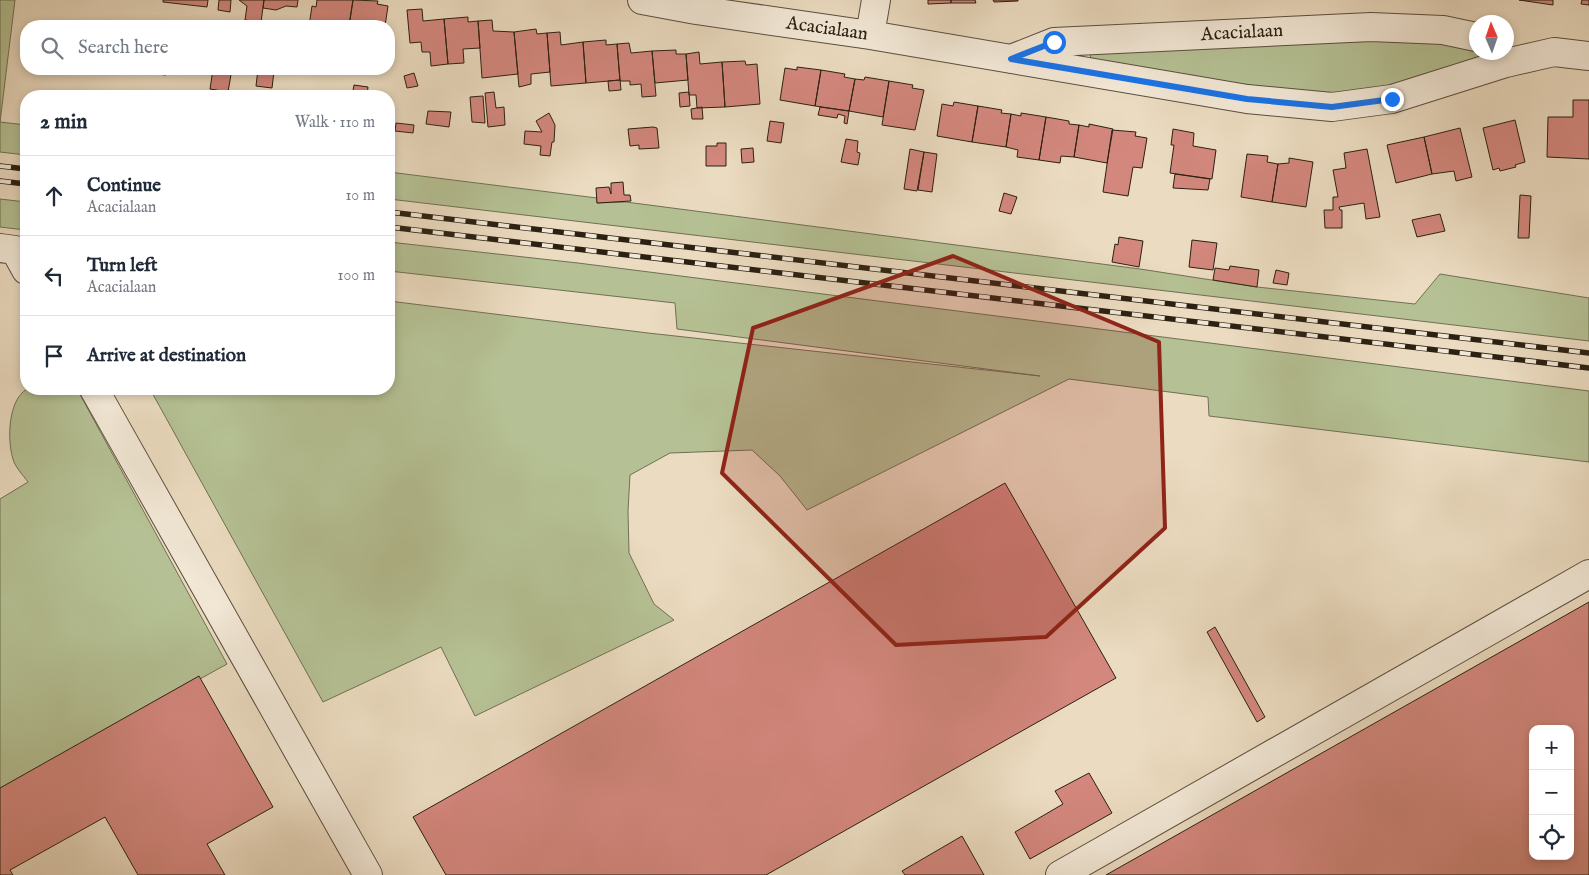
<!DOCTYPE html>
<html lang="en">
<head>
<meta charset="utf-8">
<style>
  body { margin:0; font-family:"IM FELL English",serif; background:#f6f6f7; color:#1f2937 }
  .controls { position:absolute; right:15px; bottom:15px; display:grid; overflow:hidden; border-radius:10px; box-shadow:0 2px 8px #0003 }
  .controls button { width:45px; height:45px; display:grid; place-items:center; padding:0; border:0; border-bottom:1px solid #e0e1e3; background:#fff; color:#1f2937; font:25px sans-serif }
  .compass { position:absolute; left:1469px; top:15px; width:45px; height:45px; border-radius:50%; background:#fff; box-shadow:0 2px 8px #0003; rotate:358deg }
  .stop { position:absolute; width:15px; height:15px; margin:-11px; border:4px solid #1a73e8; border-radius:50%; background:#fff }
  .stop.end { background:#1a73e8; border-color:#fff; box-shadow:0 1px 5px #0008 }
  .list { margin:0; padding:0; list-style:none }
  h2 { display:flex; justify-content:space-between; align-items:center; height:65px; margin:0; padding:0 20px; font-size:21px }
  h2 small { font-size:16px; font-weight:400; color:#747a83 }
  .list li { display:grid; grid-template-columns:32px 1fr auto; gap:15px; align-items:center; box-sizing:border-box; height:80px; padding:0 20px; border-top:1px solid #e0e1e3 }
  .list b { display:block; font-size:19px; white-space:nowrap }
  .list p { margin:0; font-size:16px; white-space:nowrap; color:#747a83 }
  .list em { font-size:16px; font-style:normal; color:#747a83 }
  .icon { flex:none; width:28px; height:28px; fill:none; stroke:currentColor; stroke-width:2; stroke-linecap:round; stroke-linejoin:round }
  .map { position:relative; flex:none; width:1589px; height:875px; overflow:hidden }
  .search { position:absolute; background:#fff; box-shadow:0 2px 8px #0003; left:20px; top:20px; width:375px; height:55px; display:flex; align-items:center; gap:12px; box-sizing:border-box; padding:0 18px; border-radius:20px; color:#747a83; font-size:19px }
  .panel { position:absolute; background:#fff; box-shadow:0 2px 8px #0003; left:20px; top:90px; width:375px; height:305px; border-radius:20px }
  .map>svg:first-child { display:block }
  .green { fill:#b5c194; stroke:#707053 }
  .building { fill:#d3877d; stroke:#2b2012; fill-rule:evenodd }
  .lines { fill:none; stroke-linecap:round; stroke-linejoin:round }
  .minor-casing { stroke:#5b4f3e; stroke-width:30 }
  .minor { stroke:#f2e8d6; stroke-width:28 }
  .rail-casing { stroke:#2b2012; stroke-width:5.5 }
  .rail { stroke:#f2e8d6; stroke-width:4; stroke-dasharray:11; stroke-linecap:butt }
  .route { stroke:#1a73e8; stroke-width:6 }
  .marked { fill:#8f2418; fill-opacity:0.2; stroke:#8f2418; stroke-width:4; stroke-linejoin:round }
  .labels { text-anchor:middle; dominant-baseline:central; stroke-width:4; stroke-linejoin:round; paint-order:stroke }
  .street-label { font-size:19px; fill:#2b2012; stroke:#f2e8d6 }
</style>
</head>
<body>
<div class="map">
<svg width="1589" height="875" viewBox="0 0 1589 875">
  <rect width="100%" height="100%" fill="#ebdbc0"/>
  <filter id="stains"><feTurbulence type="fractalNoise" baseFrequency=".004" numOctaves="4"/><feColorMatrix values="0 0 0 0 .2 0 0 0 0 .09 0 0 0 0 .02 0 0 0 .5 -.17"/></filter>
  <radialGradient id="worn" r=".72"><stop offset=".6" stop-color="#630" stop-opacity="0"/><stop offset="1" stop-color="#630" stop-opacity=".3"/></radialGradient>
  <path class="green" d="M0,0H15L0,122L26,125V155L0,152Z
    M1298,39L1476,43V52L1482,53V61L1402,85L1330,95L1289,93L1091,62L1090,51Z
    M389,172L597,198V203L626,202L1140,269L1257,287L1415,304L1440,274L1589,298V341L389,199Z
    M0,199L26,202V230L0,227Z
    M389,242L578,263L1589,391V462L1209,416L1208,397L1069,379L807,510L780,476L752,450L670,453L630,475L628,511L629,553L654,604L674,620L475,716L441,647L323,702L150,389H389V301L648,333L1040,376L677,329L675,303L389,271Z
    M27,389H77L227,664L0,790V499L28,482C23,475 15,467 13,459C7,440 8,400 27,389Z"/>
  <path class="building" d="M163,0H208L207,7L163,2Z
    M219,0H231L230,12L218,10Z
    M239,0H264L261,22L245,20L247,6Z
    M264,0H298L297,7L286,6L276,10L263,8Z
    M317,0H353L349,26H309L312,6L316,7Z
    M353,0L378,1L377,4L388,6L385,26H349Z
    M928,0H951V3L928,4Z
    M951,0H975L976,3H951Z
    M993,0H1018V1L994,2Z
    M1519,0H1553V5Z
    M1582,0H1589V5L1581,4Z
    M422,9L423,21L444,19L448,64L431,66L430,52H422L421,42L410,43L407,10Z
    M468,17V22L478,21L480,48L463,49L464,63L448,64L444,19Z
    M492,20L493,31L514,32L518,74L482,78L478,21Z
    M56,23L77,25V26H56Z
    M536,29L537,34L547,33L550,72L531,74V84L519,87L514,32Z
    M560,32L561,45L583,42L586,83L551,86L547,33Z
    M606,40V45L617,44L620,80L586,83L583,42Z
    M629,43L631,53L652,51L656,96L642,97L641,84L630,85V81H620L617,44Z
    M676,50V54H686L688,80L655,83L652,51Z
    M699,52L700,64L722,62L725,107L697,108L696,95H689L686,54Z
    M745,61L746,65L757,64L760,104L725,107L722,62Z
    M797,67L821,70L815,106L780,100L785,68L797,70Z
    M148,69H167L166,75L147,73Z
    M213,69H232L228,92L210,89Z
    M258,69L274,71L272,88L256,86Z
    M821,70L845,74L844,77L855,79L849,111L815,106Z
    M414,73L418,86L407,88L404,76Z
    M865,77L889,81L883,117L849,111L855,79L864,80Z
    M620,80L621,90L609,91L608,81Z
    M889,81L913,85L912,88L924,90L915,130L882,125Z
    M354,85L368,87L367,96H352Z
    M494,92L496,108L504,107L505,125L488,127L485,93Z
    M689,92L690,106L680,107L679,93Z
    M483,96L485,123L472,122L470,97Z
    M1573,100H1589V159L1547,157L1548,117H1573Z
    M954,102L978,106L972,142L937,136L942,104L953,106Z
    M978,106L1002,110L1001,113L1011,114L1006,147L972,142Z
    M702,107L703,119H692L691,109Z
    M820,107L849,111L847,124L844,123L845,116L838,114L837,118L818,115Z
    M428,111L451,112L449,127L426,124Z
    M549,113L555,125L554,142H552L550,156L540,155L541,146L524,144L525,131L542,132L536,121Z
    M1021,113L1046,117L1039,160L1017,157L1018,150L1006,147L1011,114L1021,116Z
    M1046,117L1069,121V124L1079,125L1074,157L1061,156L1060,163L1039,160Z
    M1515,120L1525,162L1515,165L1516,167L1500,171L1499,168L1493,170L1483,128Z
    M770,121L784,123L781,143L767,141Z
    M396,123L414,125L413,133L395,131Z
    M1089,124L1113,129L1107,163L1074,157L1079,125L1089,127Z
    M653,127L657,128L659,148L639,149V145L630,146L628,129Z
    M1460,128L1472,177L1456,181L1454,171L1432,174L1424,137Z
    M1173,129L1194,133L1193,146L1216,150L1212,179L1170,173L1174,145H1171Z
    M1112,130L1136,132L1135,136L1147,138L1142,168L1133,167L1128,196L1103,192Z
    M1424,137L1432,174L1396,183L1387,145Z
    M846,139L858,141L857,152L860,153L858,165L841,162Z
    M717,143H726V166H706V146H717Z
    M753,148L754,162L742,163L741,149Z
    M910,149L924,152L917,191L904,189Z
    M1367,149L1380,217L1366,219L1364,203L1339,207L1340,210H1342V228H1325L1324,210H1333V197H1338L1333,170L1346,168L1344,153Z
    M924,152L937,154L932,192L918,190Z
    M1247,154L1268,156L1267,162L1278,164L1272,202L1241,197Z
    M1289,158L1313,162L1306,207L1272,202L1278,164L1289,163Z
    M1175,174L1210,179L1208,190L1173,188Z
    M623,182L624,195H630L631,201L597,203L596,188L609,187L611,194V183Z
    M1004,193L1017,197L1011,214L999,211Z
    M1520,195L1531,196L1529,238H1518Z
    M1440,214L1445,231L1417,237L1412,220Z
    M1119,237L1143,241L1139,267L1112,262L1115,244L1118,245Z
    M1192,240L1217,243L1213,270L1189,267Z
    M1230,266L1259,270L1257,287L1213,280L1215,268L1229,270Z
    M1276,270L1289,273L1287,285L1273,283Z
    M1005,483L1116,678L766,875H446L413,817Z
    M1589,602V875H1106ZM1533,729H1570V856H1533Z
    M1215,627L1265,717L1257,722L1207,632Z
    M199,676L273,807L207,844L225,875H138L105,817L10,870L13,875H0V788Z
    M1089,773L1112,813L1030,859L1015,832L1063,804L1055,791Z
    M962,836L984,875H905L902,871Z"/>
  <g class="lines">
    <defs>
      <path id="minor" d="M642,0L696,10L870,35L1247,99L1332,107L1392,99L1506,63L1554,52L1589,56
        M870,35L876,0
        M1011,59L1054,42L1371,27L1443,30L1476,37
        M0,248L15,250L26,270
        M94,389L368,875
        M1060,875L1589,574"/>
    </defs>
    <use href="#minor" class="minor-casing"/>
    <use href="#minor" class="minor"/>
    <defs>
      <path id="rail" d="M0,166L26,169
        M0,181L26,184
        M389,212L1589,353
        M389,227L1589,368"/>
    </defs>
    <use href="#rail" class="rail-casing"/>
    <use href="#rail" class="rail"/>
  </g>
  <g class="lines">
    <path class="route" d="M1054,42L1011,59L1247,99L1332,107L1392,99"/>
  </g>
  <path class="marked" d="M953,256L1159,342L1165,528L1046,637L896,645L722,473L753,328Z"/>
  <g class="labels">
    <g class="street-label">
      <text transform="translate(827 29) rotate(8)">Acacialaan</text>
      <text transform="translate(1242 33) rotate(-3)">Acacialaan</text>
    </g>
  </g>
  <rect width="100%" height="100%" filter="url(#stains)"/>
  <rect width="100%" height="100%" fill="url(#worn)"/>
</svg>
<div class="controls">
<button>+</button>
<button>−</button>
<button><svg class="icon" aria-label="locate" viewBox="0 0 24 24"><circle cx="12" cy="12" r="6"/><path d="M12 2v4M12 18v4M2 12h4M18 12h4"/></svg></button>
</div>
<svg class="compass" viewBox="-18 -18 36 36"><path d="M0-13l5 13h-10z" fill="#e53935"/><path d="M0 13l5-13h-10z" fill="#747a83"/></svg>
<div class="stop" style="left:1054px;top:42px"></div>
<div class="stop end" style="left:1392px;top:99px"></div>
<div class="search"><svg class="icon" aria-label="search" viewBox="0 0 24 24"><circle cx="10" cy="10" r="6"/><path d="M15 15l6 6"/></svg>Search here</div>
<section class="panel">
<h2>2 min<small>Walk · 110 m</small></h2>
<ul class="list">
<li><svg class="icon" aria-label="ahead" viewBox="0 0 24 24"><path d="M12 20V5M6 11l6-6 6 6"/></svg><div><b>Continue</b><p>Acacialaan</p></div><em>10 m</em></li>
<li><svg class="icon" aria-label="left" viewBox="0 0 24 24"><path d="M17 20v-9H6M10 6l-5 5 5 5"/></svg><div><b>Turn left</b><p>Acacialaan</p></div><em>100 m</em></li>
<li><svg class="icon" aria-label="arrive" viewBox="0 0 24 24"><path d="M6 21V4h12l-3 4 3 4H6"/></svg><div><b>Arrive at destination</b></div></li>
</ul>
</section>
</div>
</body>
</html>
